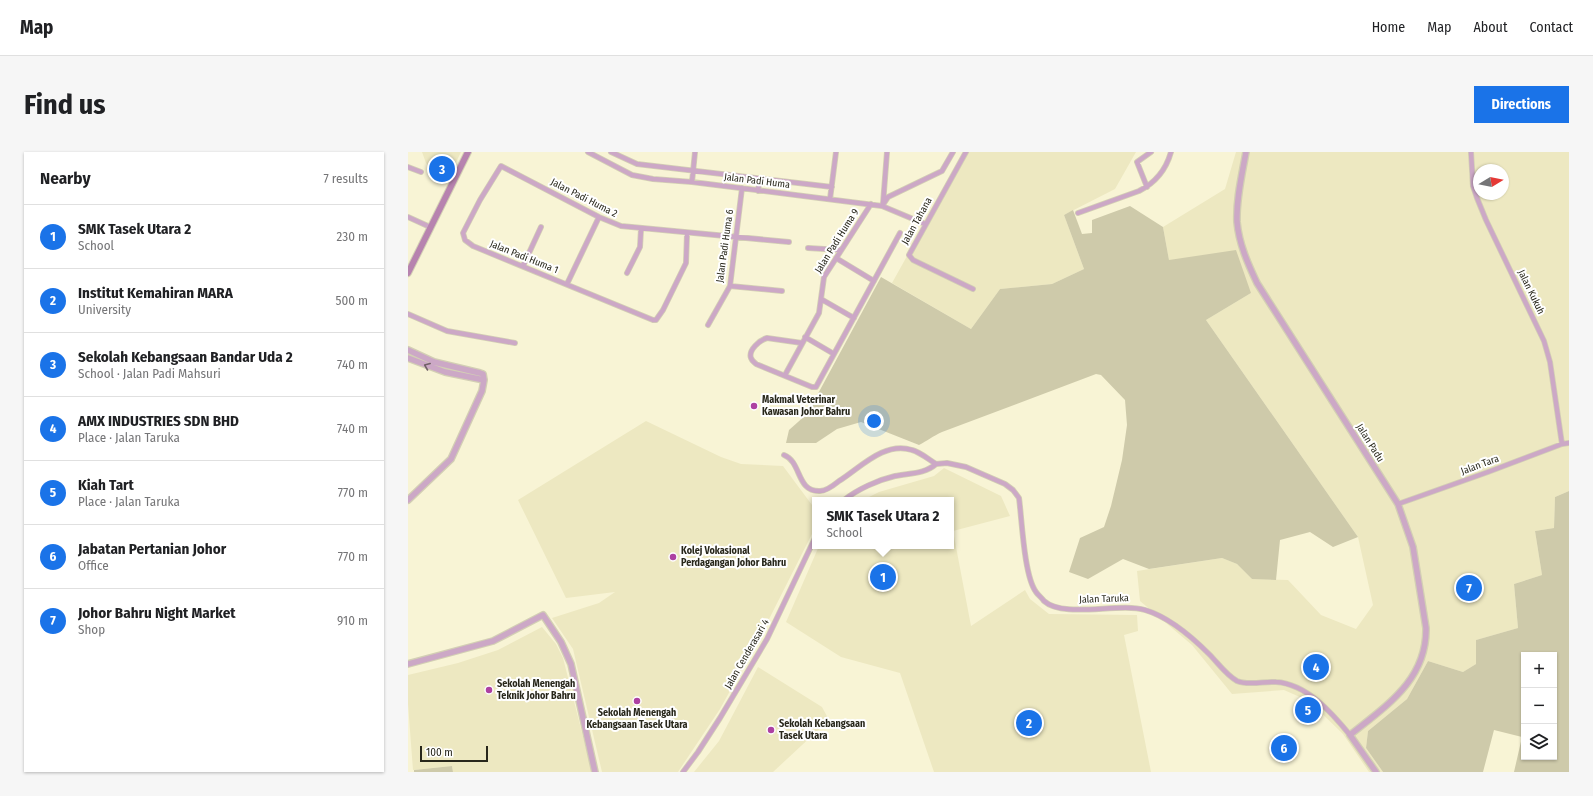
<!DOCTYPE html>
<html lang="en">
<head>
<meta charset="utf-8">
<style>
  body { margin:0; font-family:"Fira Sans Condensed",sans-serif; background:#f6f6f6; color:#202124 }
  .controls { position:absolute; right:12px; bottom:12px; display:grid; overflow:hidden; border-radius:0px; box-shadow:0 1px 3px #0004 }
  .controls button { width:36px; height:36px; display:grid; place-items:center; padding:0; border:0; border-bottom:1px solid #e0e0e0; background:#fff; color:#202124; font:20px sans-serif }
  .compass { position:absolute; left:1065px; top:12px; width:36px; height:36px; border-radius:50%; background:#fff; box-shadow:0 1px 3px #0004; rotate:80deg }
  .scale { position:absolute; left:12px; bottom:10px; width:68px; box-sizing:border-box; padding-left:4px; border:2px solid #28271b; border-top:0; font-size:11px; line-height:14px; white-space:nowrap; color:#28271b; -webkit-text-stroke:3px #fff; paint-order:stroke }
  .you { position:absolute; left:466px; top:269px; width:14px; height:14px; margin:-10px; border:3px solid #fff; border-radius:50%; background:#1a73e8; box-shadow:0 0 0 6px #1a73e833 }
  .badge { display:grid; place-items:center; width:26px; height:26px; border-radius:50%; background:#1a73e8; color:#fff; font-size:13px; font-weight:700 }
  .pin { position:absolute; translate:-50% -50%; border:2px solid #fff; box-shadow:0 1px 4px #0006 }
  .popup { position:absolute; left:404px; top:345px; width:142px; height:52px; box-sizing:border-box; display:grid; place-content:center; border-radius:0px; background:#fff; filter:drop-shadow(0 1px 3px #0005); font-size:13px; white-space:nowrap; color:#757577 }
  .popup b { font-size:15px; color:#202124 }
  .popup::after { content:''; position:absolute; left:50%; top:100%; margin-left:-8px; border:8px solid transparent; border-top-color:#fff }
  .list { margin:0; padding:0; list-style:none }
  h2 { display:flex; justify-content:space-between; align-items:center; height:52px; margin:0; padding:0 16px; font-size:17px }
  h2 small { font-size:13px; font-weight:400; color:#757577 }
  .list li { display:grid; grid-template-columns:26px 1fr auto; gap:12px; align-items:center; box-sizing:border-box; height:64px; padding:0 16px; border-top:1px solid #e0e0e0 }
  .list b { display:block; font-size:15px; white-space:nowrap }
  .list p { margin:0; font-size:13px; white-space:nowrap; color:#757577 }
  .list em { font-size:13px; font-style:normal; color:#757577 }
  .icon { flex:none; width:22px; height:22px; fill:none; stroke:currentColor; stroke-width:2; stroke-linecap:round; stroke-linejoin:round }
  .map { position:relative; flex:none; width:1161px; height:620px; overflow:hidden; border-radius:0px }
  header { display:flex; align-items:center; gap:24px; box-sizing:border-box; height:56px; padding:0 20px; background:#fff; border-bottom:1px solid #e0e0e0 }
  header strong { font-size:19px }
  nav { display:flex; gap:22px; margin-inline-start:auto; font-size:14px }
  .intro { display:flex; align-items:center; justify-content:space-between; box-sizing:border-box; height:96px; padding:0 24px }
  h1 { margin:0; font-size:28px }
  .button { padding:10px 18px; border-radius:0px; background:#1a73e8; color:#fff; font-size:14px; font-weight:700 }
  main { display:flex; gap:24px; padding:0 24px }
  aside { flex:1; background:#fff; border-radius:0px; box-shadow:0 1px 3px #0004 }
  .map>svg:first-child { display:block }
  .built { fill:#ede8c1; fill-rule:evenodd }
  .green { fill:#cecaaa; fill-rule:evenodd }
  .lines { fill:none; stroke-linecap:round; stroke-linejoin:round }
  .minor-casing { stroke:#d3cfb4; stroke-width:6 }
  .tertiary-casing { stroke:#d3cfb4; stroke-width:8 }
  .secondary-casing { stroke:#d3cfb4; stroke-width:8 }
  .minor { stroke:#cca8c6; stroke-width:4.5 }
  .tertiary { stroke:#cca8c6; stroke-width:5.5 }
  .secondary { stroke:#b783af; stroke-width:6 }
  .oneway { stroke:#726168 }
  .poi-dot { fill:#ad41a2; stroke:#fff; stroke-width:1.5 }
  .labels { text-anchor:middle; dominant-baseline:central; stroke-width:4; stroke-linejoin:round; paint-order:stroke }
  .street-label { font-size:10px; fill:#28271b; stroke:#fff }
  .poi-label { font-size:10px; font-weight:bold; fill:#28271b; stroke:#fff; text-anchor:start }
</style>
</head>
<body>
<header>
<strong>Map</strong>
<nav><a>Home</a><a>Map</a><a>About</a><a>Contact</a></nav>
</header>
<div class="intro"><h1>Find us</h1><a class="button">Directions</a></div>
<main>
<aside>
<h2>Nearby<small>7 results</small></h2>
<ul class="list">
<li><span class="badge">1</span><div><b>SMK Tasek Utara 2</b><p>School</p></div><em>230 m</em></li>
<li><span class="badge">2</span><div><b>Institut Kemahiran MARA</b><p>University</p></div><em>500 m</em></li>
<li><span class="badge">3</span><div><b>Sekolah Kebangsaan Bandar Uda 2</b><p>School · Jalan Padi Mahsuri</p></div><em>740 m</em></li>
<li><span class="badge">4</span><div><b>AMX INDUSTRIES SDN BHD</b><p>Place · Jalan Taruka</p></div><em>740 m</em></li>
<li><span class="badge">5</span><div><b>Kiah Tart</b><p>Place · Jalan Taruka</p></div><em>770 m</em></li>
<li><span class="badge">6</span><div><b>Jabatan Pertanian Johor</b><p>Office</p></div><em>770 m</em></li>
<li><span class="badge">7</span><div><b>Johor Bahru Night Market</b><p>Shop</p></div><em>910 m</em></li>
</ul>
</aside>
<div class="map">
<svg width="1161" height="620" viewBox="0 0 1161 620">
  <rect width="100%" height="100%" fill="#f8f4d5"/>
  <path class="built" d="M14,0H53L38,31L18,11Z
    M557,0H728L707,37L656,63L676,117L644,132L592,137L563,177L484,131Z
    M828,0H1161V339L1147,345L1146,376L1127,379L1134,423L1106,432L1110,476L1068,488V512L1055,520L1020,509L999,547L960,579L958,596L975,620H961L935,582L901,549L876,538L824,542L784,493L732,449L729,419L814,406L829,412L844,427L880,428L913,463L948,477L965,453L950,385L798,168L843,141L761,108L755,75L817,37ZM1071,18H1095V42H1071Z
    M238,269L313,305L333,312L375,314L407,357V376L354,481L312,557L270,620H194L165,497L144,466L191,451L207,440L158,446L110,348Z
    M536,316L593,344L602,364L545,379L563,474L617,438L622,447L641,462L729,463L730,479L716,483L743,620H526L492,521L433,505L378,470L411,394H543V348H455L471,340L526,324Z
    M134,475L148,492L155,506L184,620H45L44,614L5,618L0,552V523L50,511L90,498Z
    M350,515L414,555L421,568L365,620H286L311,589Z"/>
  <path class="green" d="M722,54L755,75L761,108L828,98L843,141L798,168L950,385L925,395L902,380L872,388L868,428L844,427L829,412L814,406L741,417L715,407L680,427L661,420L672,386L696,375L703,354L714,308L719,273L717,248L693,223L688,222L534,280C525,284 519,289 511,293L453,270L429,277L408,291H378L381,278L399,262L473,125L563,177L592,137L644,132L676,117L656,63L665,58L674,82L684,81V68Z
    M1161,339V620H1106L1114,585L1086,578L1075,620H975L958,596L960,579L999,547L1020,509L1055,520L1068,512V488L1110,476L1106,432L1134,423L1127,379L1146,376L1147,345ZM1116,503H1146V605H1116Z
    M44,614L45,620H6V618Z"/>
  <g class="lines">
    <defs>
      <path id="minor" d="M180,0L224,23L245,27L284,30L474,54L517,72
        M203,0L229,12L424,35
        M558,0L501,103L505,108L565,137
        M1063,0L1065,34L1069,46L1078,68L1136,189L1142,210L1154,292
        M0,15L13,20
        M284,30L287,0
        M739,35L729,10L743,0
        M350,39L352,26
        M422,47L428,0
        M475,52L479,0
        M474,54L480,45L534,19L545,0
        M670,61L731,39C747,31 758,18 763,0
        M0,65L22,75
        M279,82L278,111L255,158L248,168H245L65,94L57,88L55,81L72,48L93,14L191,65L213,74L381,90
        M400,96L433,98
        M428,106L466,129
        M115,114L133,75
        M219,121L232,95L233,77
        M159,132L191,65
        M322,134L374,139
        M413,147L446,166
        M0,162L39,179L107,191
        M300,173L322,134L334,36
        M397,185L426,202
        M394,191L359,186C352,188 340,198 343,206C344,209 346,210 348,212L404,235H408L492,81
        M377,223L411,161L416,125L463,52
        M376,303C394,310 388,340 412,339C419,339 426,333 431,329C452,316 476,289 504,298C512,300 520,307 528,312
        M528,312L539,311L558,315L597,332L605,338L611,346C614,368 616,424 628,440C630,443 634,446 636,449C656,467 711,450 737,458C761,465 783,484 801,502C810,511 818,523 829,529C840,534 857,529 868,530C899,532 924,561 942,583
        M436,348C450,337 470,328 487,324C501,321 517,322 528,312
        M990,352L1080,320L1154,292L1161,291
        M275,620L290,600L312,566L359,487L407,386"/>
      <path id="tertiary" d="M838,0C834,23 828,47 829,70C831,92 840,112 849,131L990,352L1005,395L1018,476C1019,528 978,554 942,583L968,620
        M0,198L26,210L72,221L75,222L76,228L74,239L43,307L0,348
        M0,206L37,220L76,228
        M0,512L85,489L135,463L153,490L163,512L187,620"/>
      <path id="secondary" d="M0,121L60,0"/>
    </defs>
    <use href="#minor" class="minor-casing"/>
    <use href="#tertiary" class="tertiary-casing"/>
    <use href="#secondary" class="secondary-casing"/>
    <use href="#minor" class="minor"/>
    <use href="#tertiary" class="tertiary"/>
    <use href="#secondary" class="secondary"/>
  </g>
  <defs><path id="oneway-chevron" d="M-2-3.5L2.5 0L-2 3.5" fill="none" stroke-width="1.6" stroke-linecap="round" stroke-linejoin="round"/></defs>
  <use class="oneway" href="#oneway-chevron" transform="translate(19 214) rotate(-158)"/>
  <g class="poi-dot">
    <circle cx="346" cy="254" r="4"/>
    <circle cx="265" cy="405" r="4"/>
    <circle cx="81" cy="538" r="4"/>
    <circle cx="229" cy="549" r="4"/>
    <circle cx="363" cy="578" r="4"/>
  </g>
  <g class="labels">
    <g class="street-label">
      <text transform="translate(349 29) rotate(7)">Jalan Padi Huma</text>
      <text transform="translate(176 46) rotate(27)">Jalan Padi Huma 2</text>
      <text transform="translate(509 69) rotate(-61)">Jalan Tahana</text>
      <text transform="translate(429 89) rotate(-58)">Jalan Padi Huma 9</text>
      <text transform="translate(317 94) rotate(-82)">Jalan Padi Huma 6</text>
      <text transform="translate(116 105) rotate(22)">Jalan Padi Huma 1</text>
      <text transform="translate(1123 140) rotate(64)">Jalan Kukuh</text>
      <text transform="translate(962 291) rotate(58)">Jalan Padu</text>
      <text transform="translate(1072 313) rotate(-20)">Jalan Tara</text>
      <text transform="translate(696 447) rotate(-2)">Jalan Taruka</text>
      <text transform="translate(339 502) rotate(-60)">Jalan Cenderasari 4</text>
    </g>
    <g class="poi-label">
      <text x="354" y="248">Makmal Veterinar<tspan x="354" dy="12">Kawasan Johor Bahru</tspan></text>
      <text x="273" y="399">Kolej Vokasional<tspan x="273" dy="12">Perdagangan Johor Bahru</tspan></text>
      <text x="89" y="532">Sekolah Menengah<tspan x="89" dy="12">Teknik Johor Bahru</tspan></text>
      <text x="229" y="561" text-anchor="middle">Sekolah Menengah<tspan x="229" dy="12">Kebangsaan Tasek Utara</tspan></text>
      <text x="371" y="572">Sekolah Kebangsaan<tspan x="371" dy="12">Tasek Utara</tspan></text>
    </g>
  </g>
</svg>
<div class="controls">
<button>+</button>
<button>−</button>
<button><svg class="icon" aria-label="layers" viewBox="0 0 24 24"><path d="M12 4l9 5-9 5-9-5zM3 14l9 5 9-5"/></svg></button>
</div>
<svg class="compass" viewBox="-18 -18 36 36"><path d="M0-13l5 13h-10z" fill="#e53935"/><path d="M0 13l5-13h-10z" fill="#757577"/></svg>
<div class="scale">100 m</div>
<div class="you"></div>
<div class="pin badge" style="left:475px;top:425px">1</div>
<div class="popup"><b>SMK Tasek Utara 2</b>School</div>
<div class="pin badge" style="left:621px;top:571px">2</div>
<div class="pin badge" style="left:34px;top:17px">3</div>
<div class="pin badge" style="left:908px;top:515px">4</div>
<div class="pin badge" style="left:900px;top:558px">5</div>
<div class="pin badge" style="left:876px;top:596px">6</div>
<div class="pin badge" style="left:1061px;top:436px">7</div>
</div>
</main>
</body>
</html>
